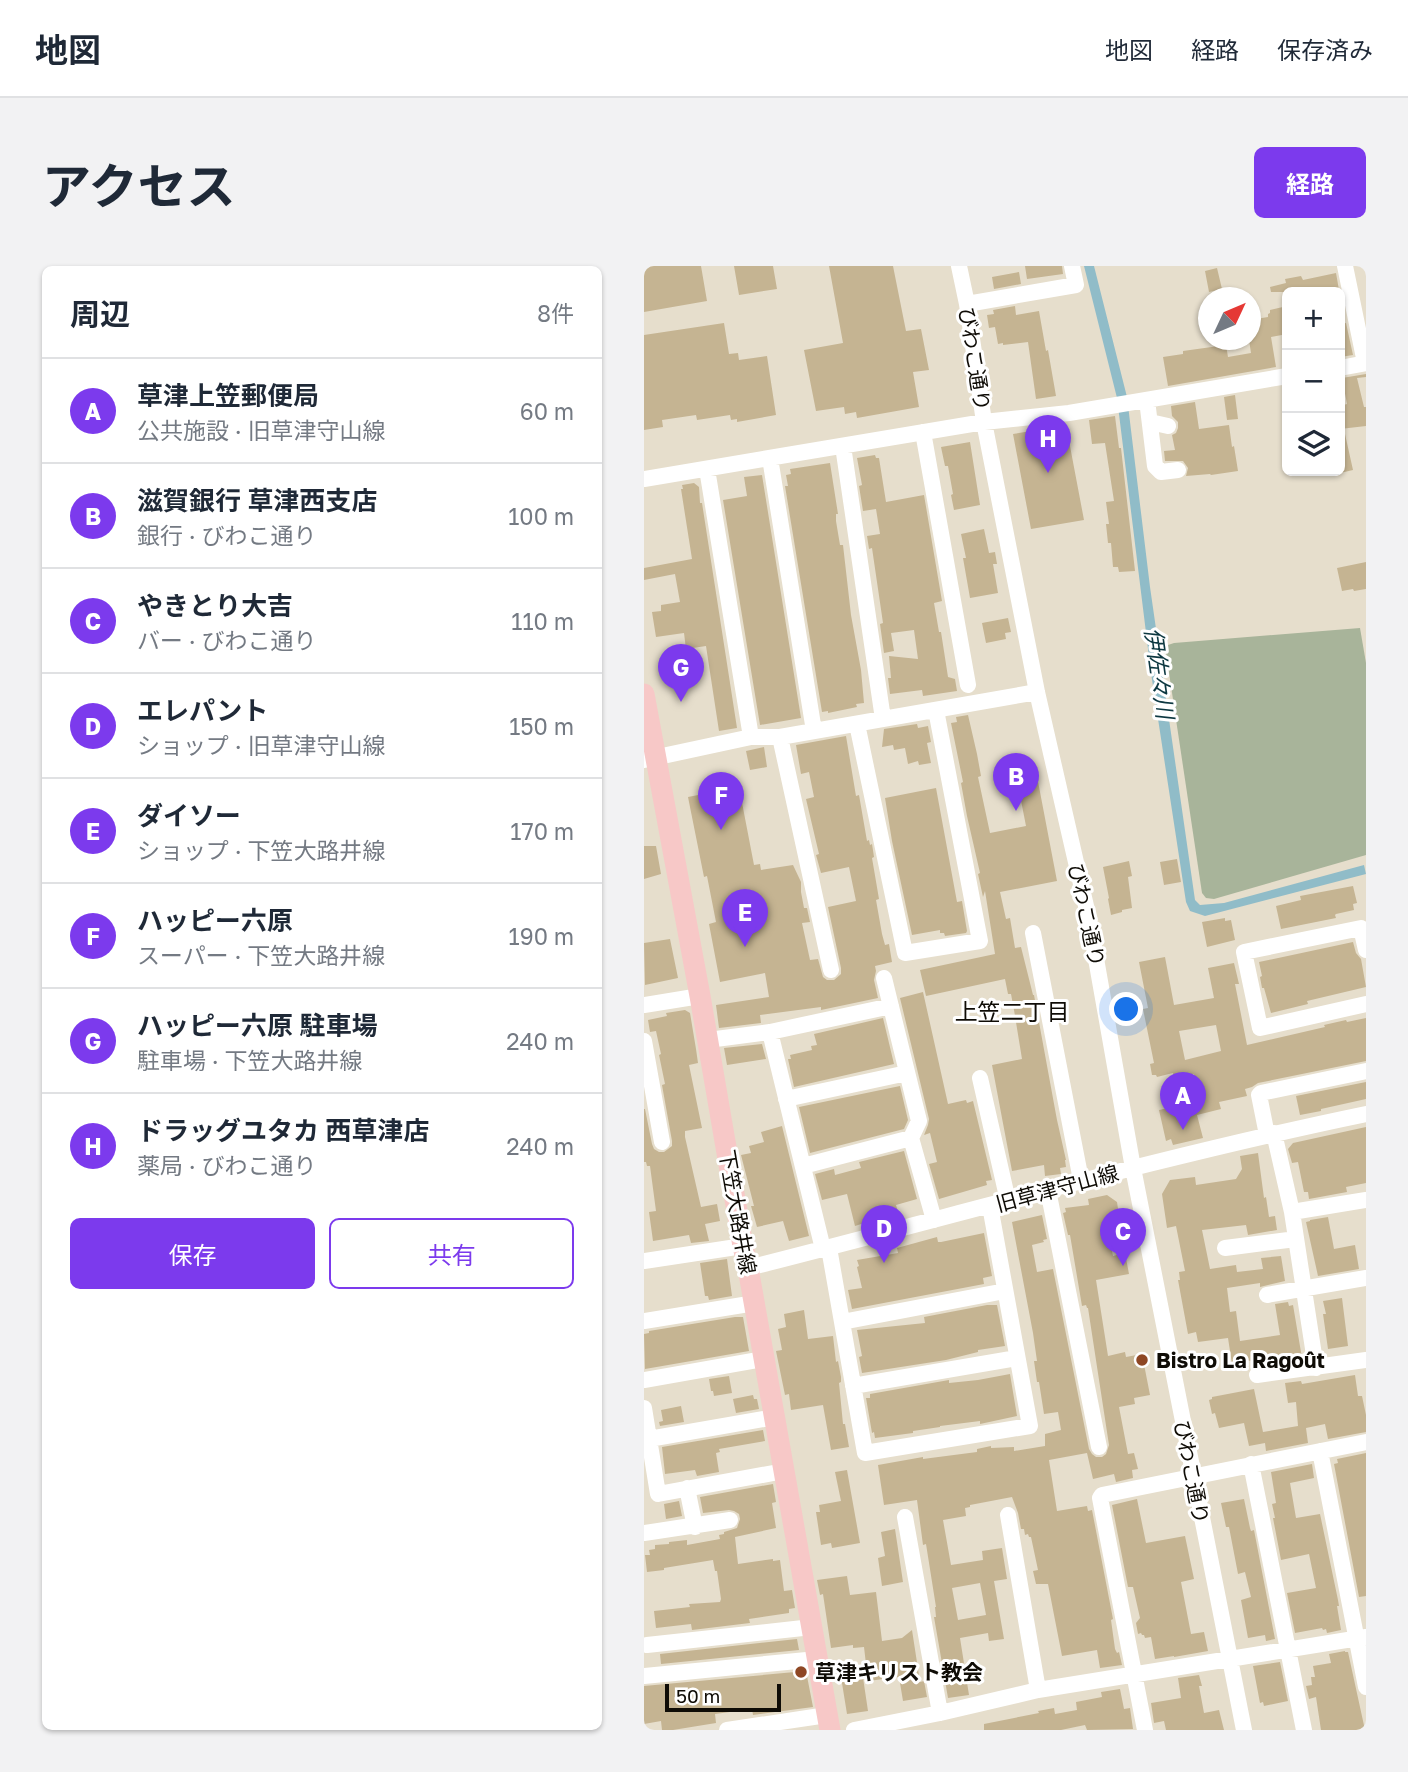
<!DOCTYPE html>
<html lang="ja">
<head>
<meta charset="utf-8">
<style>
  body { margin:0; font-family:"Golos Text","Noto Sans JP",sans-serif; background:#f2f2f3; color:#1f2937 }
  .controls { position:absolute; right:21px; top:21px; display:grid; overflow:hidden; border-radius:10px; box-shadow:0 2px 5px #0004 }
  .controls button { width:63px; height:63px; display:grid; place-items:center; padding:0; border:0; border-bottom:2px solid #e0e1e3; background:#fff; color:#1f2937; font:35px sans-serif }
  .compass { position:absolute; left:554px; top:21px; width:63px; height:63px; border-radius:50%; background:#fff; box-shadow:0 2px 5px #0004; rotate:46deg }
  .scale { position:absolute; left:21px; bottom:18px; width:116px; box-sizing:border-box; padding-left:7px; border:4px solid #0f0c06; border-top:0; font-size:19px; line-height:24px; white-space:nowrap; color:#0f0c06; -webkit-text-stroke:5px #fff; paint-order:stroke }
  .you { position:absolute; left:483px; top:744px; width:24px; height:24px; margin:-18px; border:5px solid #fff; border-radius:50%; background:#1a73e8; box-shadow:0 0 0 10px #1a73e833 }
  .badge { display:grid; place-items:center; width:46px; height:46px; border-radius:50%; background:#7c3aed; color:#fff; font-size:23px; font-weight:700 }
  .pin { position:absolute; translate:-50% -58px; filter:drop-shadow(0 2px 4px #0008) }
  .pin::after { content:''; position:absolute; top:37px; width:24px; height:21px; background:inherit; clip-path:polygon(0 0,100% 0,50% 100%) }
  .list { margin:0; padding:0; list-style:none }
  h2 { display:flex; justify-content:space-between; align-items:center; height:91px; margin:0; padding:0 28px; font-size:30px }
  h2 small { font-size:23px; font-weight:400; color:#747a83 }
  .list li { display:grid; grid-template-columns:46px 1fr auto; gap:21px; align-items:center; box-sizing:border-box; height:105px; padding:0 28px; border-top:2px solid #e0e1e3 }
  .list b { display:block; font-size:26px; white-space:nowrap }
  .list p { margin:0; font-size:23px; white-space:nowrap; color:#747a83 }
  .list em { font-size:23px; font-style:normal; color:#747a83 }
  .actions { display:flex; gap:14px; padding:21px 28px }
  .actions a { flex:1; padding:16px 0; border:2px solid #7c3aed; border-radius:10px; text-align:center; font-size:24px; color:#7c3aed }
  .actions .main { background:#7c3aed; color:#fff }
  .icon { flex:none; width:38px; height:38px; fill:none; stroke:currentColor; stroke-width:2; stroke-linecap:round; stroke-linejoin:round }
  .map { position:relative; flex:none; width:722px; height:1464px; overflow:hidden; border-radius:10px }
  header { display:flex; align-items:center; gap:42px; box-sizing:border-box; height:98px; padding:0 35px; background:#fff; border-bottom:2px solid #e0e1e3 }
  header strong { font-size:33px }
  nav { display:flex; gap:38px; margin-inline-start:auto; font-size:24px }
  .intro { display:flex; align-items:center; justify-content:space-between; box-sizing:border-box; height:168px; padding:0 42px }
  h1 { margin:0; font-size:49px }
  .button { padding:18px 32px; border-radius:10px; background:#7c3aed; color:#fff; font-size:24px; font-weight:700 }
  main { display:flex; gap:42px; padding:0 42px }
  aside { flex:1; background:#fff; border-radius:10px; box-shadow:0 2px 5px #0004 }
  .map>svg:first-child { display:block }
  .green { fill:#a8b49a }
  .water { fill:#90bcc8 }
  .building { fill:#c5b492; fill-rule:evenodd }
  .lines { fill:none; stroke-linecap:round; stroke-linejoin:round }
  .minor { stroke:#fff; stroke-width:16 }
  .major { stroke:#f7c8c7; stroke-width:21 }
  .poi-dot { fill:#8e4724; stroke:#fff; stroke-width:2.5 }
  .labels { text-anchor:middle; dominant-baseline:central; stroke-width:6; stroke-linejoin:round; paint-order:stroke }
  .street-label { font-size:21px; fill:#0f0c06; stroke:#fff }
  .poi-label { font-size:21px; font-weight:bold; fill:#0f0c06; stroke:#fff; text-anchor:start }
  .water-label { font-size:23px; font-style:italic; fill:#0d3841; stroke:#fff }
  .neighbourhood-label { font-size:23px; fill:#0f0c06; stroke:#fff }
</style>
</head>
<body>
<header>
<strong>地図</strong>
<nav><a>地図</a><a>経路</a><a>保存済み</a></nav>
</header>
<div class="intro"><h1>アクセス</h1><a class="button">経路</a></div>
<main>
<aside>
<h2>周辺<small>8件</small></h2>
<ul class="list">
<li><span class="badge">A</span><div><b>草津上笠郵便局</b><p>公共施設 · 旧草津守山線</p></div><em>60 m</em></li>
<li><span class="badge">B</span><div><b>滋賀銀行 草津西支店</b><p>銀行 · びわこ通り</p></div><em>100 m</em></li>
<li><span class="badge">C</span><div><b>やきとり大吉</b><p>バー · びわこ通り</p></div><em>110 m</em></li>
<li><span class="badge">D</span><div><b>エレパント</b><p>ショップ · 旧草津守山線</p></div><em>150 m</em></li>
<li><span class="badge">E</span><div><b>ダイソー</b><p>ショップ · 下笠大路井線</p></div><em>170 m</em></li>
<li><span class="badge">F</span><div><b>ハッピー六原</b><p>スーパー · 下笠大路井線</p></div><em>190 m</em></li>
<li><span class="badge">G</span><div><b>ハッピー六原 駐車場</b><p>駐車場 · 下笠大路井線</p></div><em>240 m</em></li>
<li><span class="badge">H</span><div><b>ドラッグユタカ 西草津店</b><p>薬局 · びわこ通り</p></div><em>240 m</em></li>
</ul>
<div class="actions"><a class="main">保存</a><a>共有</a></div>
</aside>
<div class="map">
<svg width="722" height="1464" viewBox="0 0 722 1464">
  <rect width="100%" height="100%" fill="#e6decc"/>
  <path class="green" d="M716,362L722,397V589L570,633L562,632L558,627L521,380L530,377Z"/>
  <path class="water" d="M440,0H450L483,131L506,321L551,634L556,639L580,637L720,599L722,608L561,650L546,645L542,636L507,407L473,132Z"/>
  <path class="building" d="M0,0H57L63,35L0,46Z
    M90,0H129L133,23L95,29Z
    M185,0H249L262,65L277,63L285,104L269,106L275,141L213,152L212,146L201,148L200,141L172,145L160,84L199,77Z
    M381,0H418L419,8L383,13Z
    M573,2L578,23L565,26L561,5Z
    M375,6L377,18L350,23L348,11Z
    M692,7L695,24L683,26H627L626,21L642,17L641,13L657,10L659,14Z
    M371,40L372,49L395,45L402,85L404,84L412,130L392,133L384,76L359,79V77L354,78L351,61L345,62L343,49L350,48L349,44Z
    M643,40V68L627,71L632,101L524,120L519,91L539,88V85L582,79L584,91L607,87L605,74L606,54L624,51V48L626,47V44Z
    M80,57L85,88L94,87L95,94L123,90L132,149L93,156V153L87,154L86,149L53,154L52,149L18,154L19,161L0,164V69Z
    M702,57L709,89L696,91V58Z
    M722,108V111L713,112L720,141H722V160L696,163V140L703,138L698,112Z
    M591,129L594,153L583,154L580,131Z
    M551,136L555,163L585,159L588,181L590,180L594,205L567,209L566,208L542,210L544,202L539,195H521L520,185L531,184L528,169L532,167L534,162V156L528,150L527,140Z
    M471,150L475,182H477L491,305L475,306L474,301H469L467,277H464L462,258H465L462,236L470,235L461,177L448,178L445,154Z
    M422,159L440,254L387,263L369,168Z
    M701,168L709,204L696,207V169Z
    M326,176L336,239L310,244L307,229L309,228L304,200H301L297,181Z
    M231,189L232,192H235L242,236L280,229L298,335L290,337L295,366H297L304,411L311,413L313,425L279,430L278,424L246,428L244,412H247L245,390L274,393L270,364L247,367L250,385L240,387L236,358L239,357L228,282L225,283L223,270L236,268L232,243L219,245L215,220L218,219L213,192Z
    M186,197L194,248H192V255L196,279H199L207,349L217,404L220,437L212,438L213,441L184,447V445L178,446L141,220H144L142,209L147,208L146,203Z
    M118,209L157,452L116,459L79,234L103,230L100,211Z
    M50,217L55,221L56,237H58L93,462L75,465L62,380L42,383L40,367L12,371L8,346L17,345V339L36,336L31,308L0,314V302L48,293L37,223H39L38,219Z
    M340,263L345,287L351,286L353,298H349L354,327L326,332L319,292H322L317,268Z
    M722,296V323L710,325L709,323L698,325L693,302Z
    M364,352L367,366L361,367L362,373L342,377L338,357Z
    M324,449L333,488L337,510L334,511L346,567L382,560L372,509L392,505L413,615L356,626L362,653L366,652L371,682L377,681L389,729H390L413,854L422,894H421L422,901L416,902L417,908L401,910L400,899L368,905L348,799L378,793L370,744L367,728H364L361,713L282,730L276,704L351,688L341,625L339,631L334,608L336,607L323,550L317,517L319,516L307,457L313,456L312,451Z
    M273,458L274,462L284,460L287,476L283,477L287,497L275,499L274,495L264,498L261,482L250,484L249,479L238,481L240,463Z
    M202,470L212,530L215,529L223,575L225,574L226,579L228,578L230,591L228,592L235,633L232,634L238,668L241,679L245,678L248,696L231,700L232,705L230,714L234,732L177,744V741L116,749L117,757L75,762L72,739L125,731L121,707L76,716L65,658L72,656L63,610L60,611L44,531L95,521L110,599L116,598L117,604L149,599L157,616V626L160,642H163L166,656L158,657L166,694L174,693L179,711L183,714H190L197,708V702L184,641L212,635L205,601L177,607L172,589L175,588L162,533L170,531L165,506L157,508L152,479Z
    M120,481L123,501L106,504L102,485Z
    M292,522L313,636L318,635L323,665L322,667L301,670L300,667H296V664L268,669L248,575L241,532Z
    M0,580H12L17,608L0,613Z
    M533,593L537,616L520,619L516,596Z
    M485,595L488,610L484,611L488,642L478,644V646L467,649L464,633L465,632L459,601Z
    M709,620L713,637L709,638L710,644L692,648L691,649L692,652L637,663L632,640L657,634L656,630Z
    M581,652V655L587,654L591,674L563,681L558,656Z
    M26,673L34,712L1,719L0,677Z
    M709,676L712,687L717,693L722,721L663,735L664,738L627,747L620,722H618L616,711L618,710L615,696Z
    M521,691L530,739L570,732L564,702L590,697L595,718H591L603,779L681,761L680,759L702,754L703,756L722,752V795L614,817L608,821L601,823L603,830L575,836L577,843L553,849L559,872L529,879L527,873L522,875L515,844L556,835L550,808L530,812L529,807L513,811L512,809H508L506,798L510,797L499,743L504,742L495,696ZM572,759L577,785L541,794L535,765Z
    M279,726L304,838L322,834L323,837L329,835L348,914L342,915L343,919L295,933L285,898L293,896L286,867L280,869L284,859L285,853L256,732Z
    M41,744L46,747L52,783L54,797L45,799L58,862L41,865V871L57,941L73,938L76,955L61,958L65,975L47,977L45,969L9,975L5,946L12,945L6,900H3L2,896H0V843H1L8,878L10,883L15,886H20L28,880V875L18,819L21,818L15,789L17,788L12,765L6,766L4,754L23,750L22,747Z
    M239,752L250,798L150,821L144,793H147L146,789L168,784L167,780L173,779L170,768Z
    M118,778L122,793L83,799L80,782Z
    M722,816V833L677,843V845L656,849L652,830Z
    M256,820L264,854L260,863L166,887L155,841Z
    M138,860L165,970L145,975L139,955L113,961L107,940H110L97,889L107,887L105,880L120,876L117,866Z
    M722,861V917L702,921L703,926L665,933L664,926H660L654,896L648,897L644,883L649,877Z
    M260,885L273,933L252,939L254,946L211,960L203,928L178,934L171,908L190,903L191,909L217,902L215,896Z
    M614,887L620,932L622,931L625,951L631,950L633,964L604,969L602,959L558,964L566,1003L592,999L593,1006L619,1003L617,992L637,990L641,1015L616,1021V1017L583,1022L586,1046L592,1045L596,1075L636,1069L631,1038L644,1036L645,1040L649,1039L658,1092L611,1098L610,1094L588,1098L584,1072L554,1076L552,1066L544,1068L534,1014H536L535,1006L541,1005L532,960L523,962L518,928L526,914L551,911L552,919L592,913L598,903L596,890Z
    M463,929L473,936L474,943H478L481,957L463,960L469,990L481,987L485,1008L452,1014L464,1090L481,1086L482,1091L498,1088L506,1129L490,1132L491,1138L475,1141L484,1188L490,1187L494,1203L488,1204L489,1212L472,1216L470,1208L449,1213L443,1187L405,1194L413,1245L443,1240L444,1245L448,1244L469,1353L467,1354L471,1383L473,1387L475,1386L478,1399L456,1402L453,1384L418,1390L404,1318H392L389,1305L394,1304L387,1271H385L384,1268L381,1269L380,1263H377L374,1247L368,1231L326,1239V1241L321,1242L322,1250L299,1254L307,1299L339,1294L338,1285L358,1282L363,1313L350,1315L360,1373L345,1375L344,1367L316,1372L325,1429L304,1432L290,1351H292L291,1341H292L282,1278L279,1279L273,1234L240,1239L234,1199L279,1191V1193L333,1186V1183L347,1180V1182L370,1181V1185L401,1180V1168L417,1164L414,1146L400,1148L395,1116H393L390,1095H393L389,1067L368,956L398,949L403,973L399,974L400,976L388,979L393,1006L409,1003L445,1183L448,1188L452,1191H458L462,1188L465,1179L444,1042H443L442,1039L438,1040L426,969H424L419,947L422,946L421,942L445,939L444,933ZM336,1317L342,1349L314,1354L308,1322Z
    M684,951L690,983L711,979L715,1003L674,1010L662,956L666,955V954Z
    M340,967L348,1010L339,1012L340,1018L208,1043L204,1024L218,1022L213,1001L215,1000L213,994L254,987L253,982L293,971L294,976H297Z
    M83,993L88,1030L65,1034L64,1030H61L56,997Z
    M698,1032L704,1080L684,1083L679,1048H682L679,1035Z
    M343,1039H353L361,1080L334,1084V1086L302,1094L218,1107L215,1091L218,1090L213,1064L281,1057L280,1051Z
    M160,1044L164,1073L189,1070L192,1096L194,1095L197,1111V1116L195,1117L199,1158H201L205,1181L187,1184L179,1139L147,1144L145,1128L141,1129L132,1085L138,1084L134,1063L142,1061L140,1048Z
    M91,1051H99L105,1085L1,1103L0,1068L5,1067V1065Z
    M366,1108L373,1150L336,1158V1155L296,1160V1161L269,1165V1167L231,1172L230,1166L228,1167L222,1132H226V1128L305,1114V1117L334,1114Z
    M711,1109L714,1130H718L722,1149V1166L684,1173L681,1158L662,1162L664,1177L622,1185L621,1177L605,1180L600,1157L575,1162L571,1147L568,1148L565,1134L568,1133V1131L610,1123L619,1166L654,1160L652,1136L644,1137L641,1117L657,1115L658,1118Z
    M85,1110L88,1127L70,1130L69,1125H67L65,1113Z
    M109,1129L110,1133H113L115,1143L92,1147L89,1133Z
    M37,1140L40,1156L16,1160L15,1156L19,1155L17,1144Z
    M119,1164L121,1175L75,1183L76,1186L72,1187L75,1206L53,1210L51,1204L21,1208L18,1181Z
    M722,1187V1330L715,1331L690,1198L694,1197L693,1193Z
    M668,1198L670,1212L646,1217L652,1252L676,1248L694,1334L695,1340H693L697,1364L683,1367L682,1363L679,1364L678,1362L651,1367L643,1327L672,1322L665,1288L637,1294L629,1252H631L628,1238L632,1237L627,1206Z
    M203,1204L216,1277L188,1282L187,1277L177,1279L172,1246H176L175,1239L197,1235L191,1206Z
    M129,1218L132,1236L128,1237L132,1262L91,1271L94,1298L129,1293V1295L136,1294L140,1325L148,1324L151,1342L145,1343V1347L105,1353L106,1357L48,1364L47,1358L12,1362L10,1345L46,1341L45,1338L76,1336L77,1333L73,1305H71L69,1294L20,1302V1304L3,1306L1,1289H6L5,1284L11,1283V1279L25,1278V1276L43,1274V1279L76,1273L75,1269L80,1268V1266L93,1262L96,1253L95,1248L90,1245L85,1244L59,1247L56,1231Z
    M493,1233L502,1277L541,1270L550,1313L537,1316L547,1368L560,1366L564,1385L530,1391V1390L511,1393L507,1371L501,1372L500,1369H498L497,1367L494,1368L492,1357L496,1352L489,1321H484L468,1239Z
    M600,1233L606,1262L607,1265L610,1264L631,1373L622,1375L621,1369L604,1372L597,1334L607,1331L601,1306L594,1308L585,1261H582L577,1237Z
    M35,1235L38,1250L22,1253L20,1238Z
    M251,1263L259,1316L238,1320L234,1292L241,1290L237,1266Z
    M203,1310L206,1329L232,1326L238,1375L258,1372L268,1364L276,1416L280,1415L283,1431L259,1435L255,1411L224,1415L220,1381L209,1382V1379L187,1382L179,1328L176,1329L173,1314Z
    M153,1373L155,1384L17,1398L16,1388Z
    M701,1385V1386H704L721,1464H677L672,1431L665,1433L662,1420L668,1419L667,1411H671L669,1400L687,1397L685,1388Z
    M636,1396L644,1435L620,1440L619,1436L616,1437L609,1400Z
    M162,1405L169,1441L109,1449L108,1443L71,1448L72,1457L29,1464H18L17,1455L0,1458V1420Z
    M218,1405L224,1445L203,1448L197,1411L205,1409V1407Z
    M555,1409L558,1420H555L560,1447L575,1444L580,1464H522L520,1455L510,1457L507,1437L537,1432L534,1412Z
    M476,1423L480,1443L486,1442L489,1463L443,1464L441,1459L417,1464H340V1458L395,1447L394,1445L410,1442L411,1448L433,1444L432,1436L458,1431L457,1426Z"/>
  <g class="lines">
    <path class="minor" d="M315,0L323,38L340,156L393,426L445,653L489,902L600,1464
      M701,0L721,97
      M323,38L432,19L428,0
      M696,102L722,97
      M503,134L511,200L517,206L534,204
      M506,156L524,160
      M279,166L324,419
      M199,180L239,453
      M126,192L170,465
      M63,203L107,471
      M0,213L340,156L425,147L643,110
      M213,458L261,687L336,675L292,444
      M136,471L187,704
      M0,494L107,471H136L393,426
      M389,667L437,914
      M722,684L717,662L600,686L616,762L722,738
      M240,712L275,855L267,872L290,954
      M0,739L56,730
      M126,766L179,983
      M64,774L126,766L247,740
      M0,775L18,876
      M336,812L364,935
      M142,833L263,807
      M630,867L648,946L672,1102
      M623,869L615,829L617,827L722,805
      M159,900L267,872
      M404,924L455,1181
      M648,946L722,934
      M185,982L221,1187L386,1160L346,940
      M581,982L652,973
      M0,995L99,980
      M104,1002C310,950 514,891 722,848
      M623,1029L722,1012
      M0,1055L111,1037
      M198,1056L361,1025
      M613,1109L722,1094
      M0,1114L120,1093
      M209,1120L373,1092
      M0,1142L14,1228L140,1205
      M5,1173L131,1151
      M676,1185L722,1421
      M607,1198L660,1464
      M43,1222L51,1261
      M364,1249L394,1424
      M261,1251L296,1447
      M0,1267L86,1254
      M3,1379L168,1361
      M0,1410L173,1393
      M83,1464L183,1449
      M210,1464L296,1447L394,1424L722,1371
      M501,1464L456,1232L458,1229L722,1176"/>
    <path class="major" d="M0,428L56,730L99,980L104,1002L186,1464"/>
  </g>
  <g class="poi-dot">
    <circle cx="498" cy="1094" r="7"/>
    <circle cx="157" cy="1406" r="7"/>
  </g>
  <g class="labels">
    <g class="street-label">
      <text transform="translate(331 93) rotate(81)">びわこ通り</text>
      <text transform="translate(443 649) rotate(78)">びわこ通り</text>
      <text transform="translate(413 922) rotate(-15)">旧草津守山線</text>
      <text transform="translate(94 946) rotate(80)">下笠大路井線</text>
      <text transform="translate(548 1206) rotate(79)">びわこ通り</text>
    </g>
    <g class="poi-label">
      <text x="512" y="1094">Bistro La Ragoût</text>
      <text x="171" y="1406">草津キリスト教会</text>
    </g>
    <g class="water-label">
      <text transform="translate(516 407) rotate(82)">伊佐々川</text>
    </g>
    <g class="neighbourhood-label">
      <text x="368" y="745">上笠二丁目</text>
    </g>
  </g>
</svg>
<div class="controls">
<button>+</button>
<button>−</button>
<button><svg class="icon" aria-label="layers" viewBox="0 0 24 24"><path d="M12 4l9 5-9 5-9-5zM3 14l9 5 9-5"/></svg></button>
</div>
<svg class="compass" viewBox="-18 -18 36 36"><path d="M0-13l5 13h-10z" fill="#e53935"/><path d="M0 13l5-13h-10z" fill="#747a83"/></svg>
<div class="scale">50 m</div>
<div class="you"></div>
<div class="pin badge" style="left:539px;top:864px">A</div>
<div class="pin badge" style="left:372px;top:545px">B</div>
<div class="pin badge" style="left:479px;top:1000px">C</div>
<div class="pin badge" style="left:240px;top:997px">D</div>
<div class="pin badge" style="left:101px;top:681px">E</div>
<div class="pin badge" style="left:77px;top:564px">F</div>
<div class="pin badge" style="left:37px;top:436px">G</div>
<div class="pin badge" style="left:404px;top:207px">H</div>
</div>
</main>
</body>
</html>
